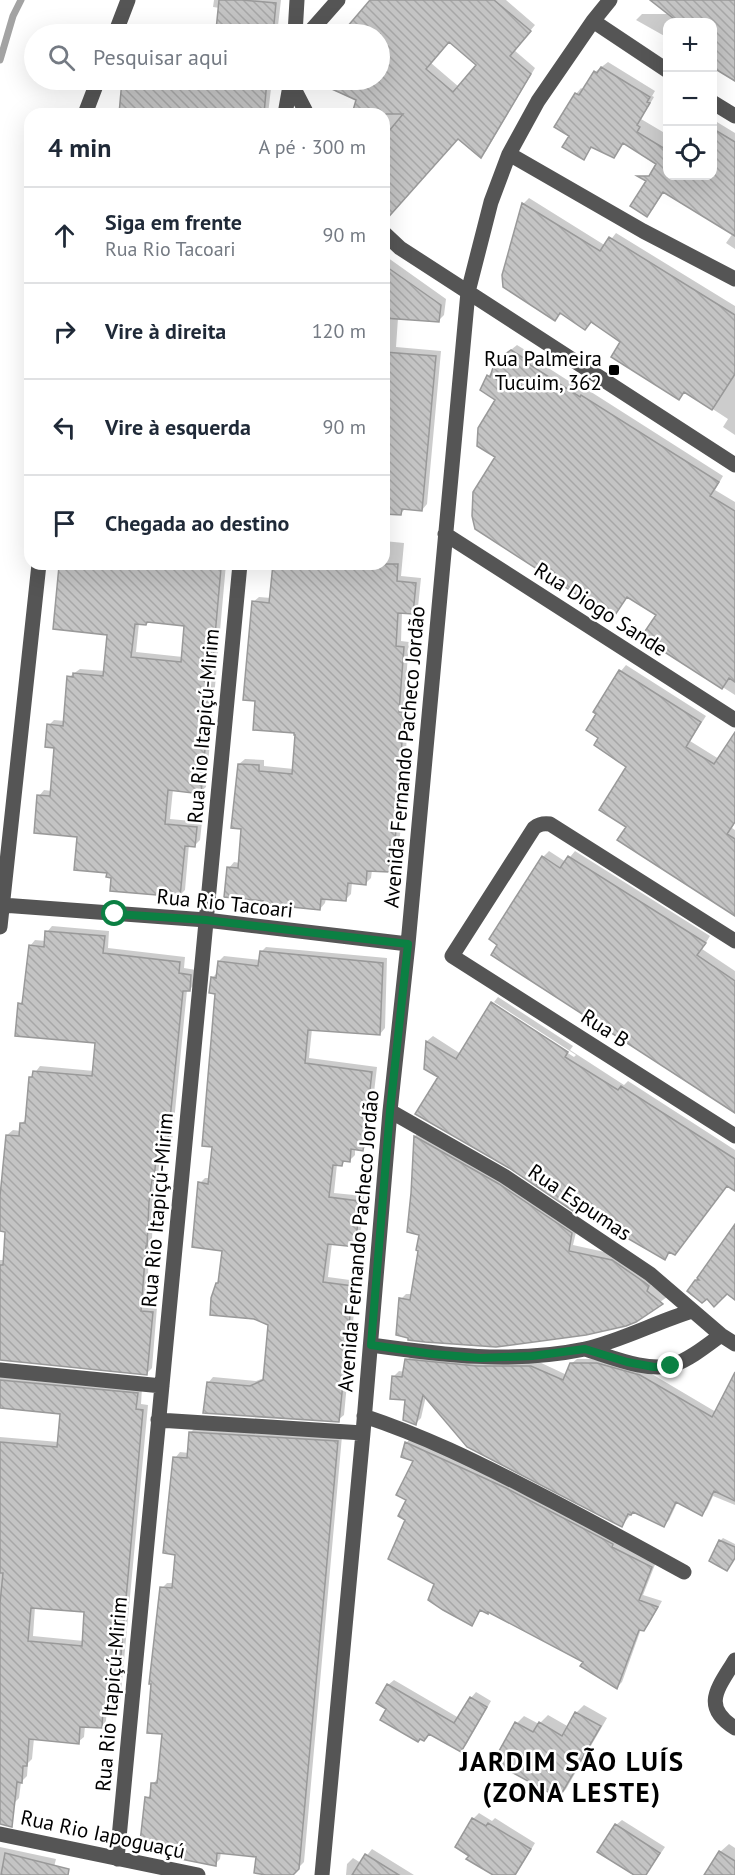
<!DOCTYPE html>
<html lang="pt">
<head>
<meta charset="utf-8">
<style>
  body { margin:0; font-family:"PT Sans",sans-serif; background:#f2f2f3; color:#1f2937 }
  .controls { position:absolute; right:18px; top:18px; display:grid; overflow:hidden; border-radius:12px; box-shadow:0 6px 24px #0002 }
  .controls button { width:54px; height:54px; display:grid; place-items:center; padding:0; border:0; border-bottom:2px solid #e0e1e3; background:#fff; color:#1f2937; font:30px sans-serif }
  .stop { position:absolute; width:18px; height:18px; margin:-14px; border:4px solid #0b8043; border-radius:50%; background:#fff }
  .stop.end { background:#0b8043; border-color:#fff; box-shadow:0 2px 6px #0008 }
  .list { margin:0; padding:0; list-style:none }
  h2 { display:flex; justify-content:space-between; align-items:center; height:78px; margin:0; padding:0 24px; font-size:26px }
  h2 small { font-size:20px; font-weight:400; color:#747a83 }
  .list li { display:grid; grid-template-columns:39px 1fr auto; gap:18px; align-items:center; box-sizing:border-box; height:96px; padding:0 24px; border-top:2px solid #e0e1e3 }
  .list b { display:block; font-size:22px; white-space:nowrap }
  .list p { margin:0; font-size:20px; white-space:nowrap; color:#747a83 }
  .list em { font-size:20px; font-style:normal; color:#747a83 }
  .icon { flex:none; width:33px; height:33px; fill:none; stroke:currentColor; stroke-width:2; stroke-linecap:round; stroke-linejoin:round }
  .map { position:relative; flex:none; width:735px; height:1875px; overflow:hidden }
  .search { position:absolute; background:#fff; box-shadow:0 6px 24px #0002; left:24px; top:24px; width:366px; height:66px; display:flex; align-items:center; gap:15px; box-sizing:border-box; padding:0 21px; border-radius:33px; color:#747a83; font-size:22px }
  .panel { position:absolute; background:#fff; box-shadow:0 6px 24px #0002; left:24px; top:108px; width:366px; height:462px; border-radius:18px }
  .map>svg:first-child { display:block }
  .shadow { fill:#0003; fill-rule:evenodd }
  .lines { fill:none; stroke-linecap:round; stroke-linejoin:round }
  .stream { stroke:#a3a3a3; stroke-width:7 }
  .building { fill:url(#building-back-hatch); stroke:#999; stroke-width:1.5; fill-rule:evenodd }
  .minor { stroke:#555; stroke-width:15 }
  .route { stroke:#0b8043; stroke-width:8 }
  .poi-dot { fill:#000; stroke:#fff; stroke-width:2 }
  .labels { text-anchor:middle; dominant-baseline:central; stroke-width:5; stroke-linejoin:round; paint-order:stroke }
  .poi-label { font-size:21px; fill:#000; stroke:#fff; text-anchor:end }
  .street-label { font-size:21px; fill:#000; stroke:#fff }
  .district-label { font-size:27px; font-weight:bold; letter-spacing:1.5px; fill:#000; stroke:#fff }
</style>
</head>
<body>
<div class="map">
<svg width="735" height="1875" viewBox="0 0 735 1875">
  <defs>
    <pattern id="building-back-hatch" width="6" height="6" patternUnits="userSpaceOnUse" patternTransform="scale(1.5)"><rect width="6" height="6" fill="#c4c4c4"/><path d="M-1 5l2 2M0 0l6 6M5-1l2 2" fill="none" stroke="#a7a7a7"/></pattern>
  </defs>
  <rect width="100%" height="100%" fill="#fff"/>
  <path class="shadow" d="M214,0H281L277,34H232V30L220,8L213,7Z
    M372,0H506L535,25L514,50L535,68L486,151L481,156L458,137L384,206V114H353L358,99L326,84L324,80H380V34H343ZM450,41L478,65L459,87L431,63Z
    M652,0H735V69L712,22H668V38L636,20L642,14H669Z
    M608,62L655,91L652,96L654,97L641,119L668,135V176H712V119L735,133V249L726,243L733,233L664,191L653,209L647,215L658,163L624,142L614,156L593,146L584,158L571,135L576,94L581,88L584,90L595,72Z
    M124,80H272L268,114H120Z
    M529,198L606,246L616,233L735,306V435L723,427L728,419L685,391L679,398L622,341L592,321L561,312L555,319L503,275L523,204Z
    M384,255L446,299L444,315L438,321L398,318L396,347L441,351L427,504L422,510L406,508L401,513L384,512Z
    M517,345L530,353L528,355L586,392L588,390L723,476L715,490L735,502V695L643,636L658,614L628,596L612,616L497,457L498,399L482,389L488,376L494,370L496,362Z
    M384,541L404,543L401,576L421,578L418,607L412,613L402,612L401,641L409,642L404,707H409L400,836L395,841L393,865L388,871L372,870L371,878L366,883L352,882L351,894L345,900L326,898L325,903L320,909L264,899L229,868L234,862L240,863L243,828L239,764L245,759L264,760V766L294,769L297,734L256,700L253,602L259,597L271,598L274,564H384Z
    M61,564H226L206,787L200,792L173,789L170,819L202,822L200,840L195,845L189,844L185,890L179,896L112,876L79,835L39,796L44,790L52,791L55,747L49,725L54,720L65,721L69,677L80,669L105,671L109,634L55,627ZM149,620L185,625L183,657L136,652L139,623L146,624Z
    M626,665L706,716L690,741L719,759L735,737V823L732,828L735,830V908L628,827V767L600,738L598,714L595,712L621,671Z
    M549,851L566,862L575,851L710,936L702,949L735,971V1110L491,939L543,857Z
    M52,926L109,931L108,948L185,957L184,968L196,970L195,984L189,990H187L172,1142L167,1147H162L159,1173L156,1176L154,1195L152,1239L150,1241L146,1306L157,1307L152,1368L147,1373L0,1359V1260H5L7,1231L0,1230V1214L7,1135L13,1130L21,1131L22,1123L27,1118L31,1078L40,1066L94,1071L97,1042L19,1004L25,999L30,946L35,940L46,941L47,932Z
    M266,947L387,958L385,1028L380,1034L312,1029L309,1058L377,1067L368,1144L363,1150L355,1149V1155L349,1161L346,1160L342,1164H337L334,1193L364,1196L360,1240L355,1246L332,1243L328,1277L357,1281L344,1415L338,1420L208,1383L213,1377L256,1381L264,1378L269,1324L217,1284L220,1281L223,1249L200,1183L205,1178H210L214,1145L216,992L212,978L218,972L219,961L224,956L260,960L261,952Z
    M498,997L573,1046L570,1050L624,1085L628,1081L735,1150V1190L728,1184L664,1258L578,1208L576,1211L440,1077L425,1069L427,1041L433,1036L461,1054L492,1004L574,1057L576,1055L494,1002Z
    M420,1131L577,1228L573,1245L618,1255L654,1280L651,1285L667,1297L635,1320L625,1324L401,1299L406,1294H412L421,1234L413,1193L415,1136Z
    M412,1355L537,1361L567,1375L571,1364L577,1359H603L645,1370L716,1412L735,1376V1505L713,1496L707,1509L702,1514L678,1501L669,1520L664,1526L634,1511L622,1525L426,1396L421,1418L416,1423L407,1399L394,1376L399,1371L405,1372L407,1360Z
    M0,1372L142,1388L141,1404L148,1405L120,1703L115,1708H107L106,1721L101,1727L85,1726L84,1737L78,1742L34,1738L32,1759L28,1763L27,1776L21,1782L19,1798L14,1803H0V1437L59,1442L62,1413L0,1407ZM35,1607L86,1610L84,1641L33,1636Z
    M196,1427L342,1436L304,1862L291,1875H274L257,1856L221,1852L220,1859L215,1864L178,1846L147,1798L152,1793L153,1784L158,1778L163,1733L162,1588L167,1583H174L177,1554L175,1458L180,1452L189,1453L191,1432Z
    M412,1437L656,1562L643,1595L662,1601L649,1624L644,1630L641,1629L622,1682L617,1687L585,1661L489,1611L482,1609L471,1624L436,1584L407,1519L408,1499L415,1461L403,1456L407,1442Z
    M723,1538L735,1544V1557L720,1541Z
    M394,1680L459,1718L471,1698L476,1692L491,1701L466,1745L461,1750L430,1733L424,1739L388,1709V1685Z
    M584,1705L607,1718L566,1789L559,1797L517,1723L524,1716L539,1724L548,1715L569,1727L576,1713Z
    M479,1813L492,1821L495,1818L535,1843L516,1875H496L473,1819Z
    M622,1820L665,1847L646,1875H636L616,1825Z
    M729,1844L735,1848V1875H706L720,1852Z
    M0,1847L56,1859L52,1875H0Z
    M372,1849L414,1875H346L347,1864L353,1858L361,1863Z"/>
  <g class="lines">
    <path class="stream" d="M0,60L13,16L21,0"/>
  </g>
  <path class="building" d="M219,0H242L276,3L273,34H230V31L216,30Z
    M370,0H494L531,31L510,56L531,74L481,158L458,139L384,222V137L403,114H352L356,100L312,80H355L363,84L367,80H380V34H341ZM449,42L476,65L453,92L426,69Z
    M650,0H735V81L712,67V22H678Z
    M601,67L650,97L647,102L650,103L637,125L640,127L637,132L665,149L668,145V176H712V128L735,142V236L663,192L647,217L630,206L646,181L637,176H649L656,164L623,143L614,158L591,147L584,160L562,147L569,136L554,127L575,93L579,95L594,71L597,73Z
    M122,80H267L264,114H247L245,112L220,110V114H119Z
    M522,203L600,251L609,237L735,315V374L712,410L684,392L679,400L611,357L620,342L591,322L585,330L560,313L555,321L503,287L502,275Z
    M384,265L441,305L439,322L384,318Z
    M511,350L525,359L524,361L580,397L581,395L719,482L710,496L735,511V682L729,678L722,689L641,637L656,615L627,597L613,618L475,529L472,516L473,492L495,457L477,446L478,428L495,400L480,390L487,375L490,377L495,361Z
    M384,352L436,356L422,511L402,509L401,515L384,514Z
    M77,564H181L221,568L201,794L168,790L165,824L197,827L195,847L185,846L180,897L110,891L111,878L106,877L107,873L74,870L77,837L34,833L37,795L50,796L54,748L45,747L47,724L63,726L67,676L73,677V673L103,676L107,635L53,629L59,566L76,568ZM147,622L184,626L181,662L131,657L135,624L146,625Z
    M273,564H398L397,581L416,583L413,614L398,613L396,646L404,647L399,712H404L395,843L390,842L389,872L367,871L366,885L348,883L346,901L321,899L320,910L262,904L263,901L224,897L227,867L238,868L241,829L231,828L238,764L259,765V771L292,774L295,735H294V733L253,730L255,701L243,700L252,601L269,603Z
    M619,670L701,722L686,747L714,764L735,732V822L727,834L735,839V916L617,840L626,827L599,810L626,767L594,745L598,738L586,730L596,714L593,712Z
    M542,856L560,868L568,856L706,943L697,955L735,981V1113L491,955L497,945L489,939Z
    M45,931L105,936L103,953L180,962L179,973L191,975L190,991H183L167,1149L157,1148L154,1180H152L149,1202L147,1246H146L141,1311L153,1312L147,1375L0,1360V1265H3L5,1232L0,1231V1196L6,1135L19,1136L20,1123H25L29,1077H32L33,1071L92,1076L95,1043L15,1036L18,1003L22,1004L29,945L44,947Z
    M260,951L383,963L380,1035L308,1030L305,1063L372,1072L363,1151L351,1149L350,1162L343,1161L342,1166L333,1165L329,1197L359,1201L356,1247L328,1244L323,1282L353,1286L339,1422L203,1413L207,1382L250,1386L263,1380L268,1325L254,1319L210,1315L211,1298L216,1283H218L222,1251L192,1247L198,1182L208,1184L212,1147L202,1146L215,994L209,993L211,977L216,978L218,961L258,966Z
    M491,1002L568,1052L565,1057L618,1090L621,1086L735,1159V1191L727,1186L675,1255L669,1252L665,1260L577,1209L576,1213L509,1168L415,1114L438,1077L424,1069L426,1041L456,1059Z
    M414,1136L499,1184L572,1233L569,1251L612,1260L644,1282L649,1286L647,1291L663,1304L636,1322L626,1326L586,1335L496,1347L425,1342L408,1340V1338L396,1335L399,1298L410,1300L418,1251L416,1250L419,1235L407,1232L411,1193Z
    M735,1224V1300L727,1294L714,1307L707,1299L702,1303L687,1291L695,1280H699L697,1278Z
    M405,1359L477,1366H531L563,1380L570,1363H597L640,1375L712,1417L735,1372V1501L714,1491L702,1516L676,1502L664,1527L633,1512L631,1515L628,1514L622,1527L467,1447L423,1395L416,1425L403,1420L405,1400L390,1399L392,1376L402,1377Z
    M0,1380L138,1393L136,1409L143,1410L116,1710L103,1709L102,1728L80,1727L79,1744L29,1739L27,1766H23L22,1783L17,1782L12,1827L0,1824V1603L3,1573H0V1442L57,1447L60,1414L0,1408ZM31,1608L84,1612L82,1646L28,1641Z
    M189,1432L338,1441L299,1869L293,1875H266L254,1873L256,1857L217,1853L216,1866L175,1858L176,1847L140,1842L145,1797L150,1798L151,1783H157L162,1734L147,1733L151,1684H149L160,1587L172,1588L175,1555L163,1553L173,1457L187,1458Z
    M405,1442L506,1488L613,1544L612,1547L652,1567L639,1600L658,1607L644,1631L639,1630L617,1689L580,1666L583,1662L488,1612V1614L480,1610L472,1626L443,1610L428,1600L434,1584L388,1559L405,1520L398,1516L406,1500L396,1495L413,1461L401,1457Z
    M719,1540L735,1547V1558L727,1571L709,1561Z
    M387,1684L454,1723L470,1697L487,1707L461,1752L429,1734L424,1741L420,1739L418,1742L380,1720L386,1709L376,1703Z
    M575,1712L601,1726L559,1798L493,1762L515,1722L533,1732L539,1722L562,1736Z
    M472,1818L486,1826L488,1823L531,1849L515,1875H493L466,1859L469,1856L455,1847Z
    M615,1824L660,1853L646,1875H634L597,1852Z
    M719,1851L735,1861V1875H704Z
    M5,1853L69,1869L68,1875H1Z
    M365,1854L399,1875H352Z"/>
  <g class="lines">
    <path class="minor" d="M593,21L668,71
      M115,34L128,0
      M295,34L297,0
      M308,34L338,0
      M291,83L307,114
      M712,102L735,116
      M85,114L98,80
      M285,114L291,80
      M509,154L643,231L735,279
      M384,233L400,248L735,465
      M445,534L735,720
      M2,905L206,920L408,944
      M0,927L39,564
      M735,941L550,824C543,823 539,824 534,828L452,956L735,1136
      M390,1111L504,1176L650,1274L721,1335L735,1344
      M371,1345C442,1355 513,1364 585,1349C621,1341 656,1322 692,1311
      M585,1349C609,1356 648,1373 673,1365C690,1359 706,1346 721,1335
      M0,1370L162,1386
      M364,1416C424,1436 475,1461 531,1490C582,1516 633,1544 684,1572
      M158,1420L363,1433
      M735,1660C719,1687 700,1706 735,1728
      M0,1834L198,1875
      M117,1859L240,564
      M322,1875L363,1433L390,1111L408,944L468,292L491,202L509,154L538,101L593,21L610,0"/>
  </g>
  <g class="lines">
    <path class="route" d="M115,914L206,920L408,944L390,1111L371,1345L433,1354L480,1358L532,1356L585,1349L627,1362L654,1367L671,1366"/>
  </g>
  <rect class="poi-dot" x="608" y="364" width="12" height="12" rx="3"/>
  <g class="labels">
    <g class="poi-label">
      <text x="602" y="358">Rua Palmeira<tspan x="602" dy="24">Tucuim, 362</tspan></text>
    </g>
    <g class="street-label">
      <text transform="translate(601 609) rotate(33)">Rua Diogo Sande</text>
      <text transform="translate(203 726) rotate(-85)">Rua Rio Itapiçú-Mirim</text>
      <text transform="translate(404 757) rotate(-85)">Avenida Fernando Pacheco Jordão</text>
      <text transform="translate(225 903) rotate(6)">Rua Rio Tacoari</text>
      <text transform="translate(605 1028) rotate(33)">Rua B</text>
      <text transform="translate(580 1202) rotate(34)">Rua Espumas</text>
      <text transform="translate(157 1210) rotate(-85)">Rua Rio Itapiçú-Mirim</text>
      <text transform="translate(358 1241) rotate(-85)">Avenida Fernando Pacheco Jordão</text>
      <text transform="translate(111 1694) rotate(-85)">Rua Rio Itapiçú-Mirim</text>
      <text transform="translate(103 1834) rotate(12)">Rua Rio Iapoguaçú</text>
    </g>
    <g class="district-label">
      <text x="572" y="1761">JARDIM SÃO LUÍS<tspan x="572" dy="31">(ZONA LESTE)</tspan></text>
    </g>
  </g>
</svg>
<div class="controls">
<button>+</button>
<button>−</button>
<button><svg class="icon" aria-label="locate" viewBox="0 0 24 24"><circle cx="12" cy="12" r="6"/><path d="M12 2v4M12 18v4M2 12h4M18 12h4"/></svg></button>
</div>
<div class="stop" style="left:115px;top:914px"></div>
<div class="stop end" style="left:671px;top:1366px"></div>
<div class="search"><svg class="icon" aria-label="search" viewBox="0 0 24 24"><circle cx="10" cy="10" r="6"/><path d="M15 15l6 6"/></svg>Pesquisar aqui</div>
<section class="panel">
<h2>4 min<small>A pé · 300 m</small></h2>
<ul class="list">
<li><svg class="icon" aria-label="ahead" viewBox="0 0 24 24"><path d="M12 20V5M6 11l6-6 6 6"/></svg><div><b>Siga em frente</b><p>Rua Rio Tacoari</p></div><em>90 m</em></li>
<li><svg class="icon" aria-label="right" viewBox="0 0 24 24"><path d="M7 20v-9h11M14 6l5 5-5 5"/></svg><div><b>Vire à direita</b></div><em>120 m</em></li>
<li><svg class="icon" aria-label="left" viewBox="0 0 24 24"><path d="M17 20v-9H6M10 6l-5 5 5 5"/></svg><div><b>Vire à esquerda</b></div><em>90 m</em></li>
<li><svg class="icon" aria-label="arrive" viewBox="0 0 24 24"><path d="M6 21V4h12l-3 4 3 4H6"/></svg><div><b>Chegada ao destino</b></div></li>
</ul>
</section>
</div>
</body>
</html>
